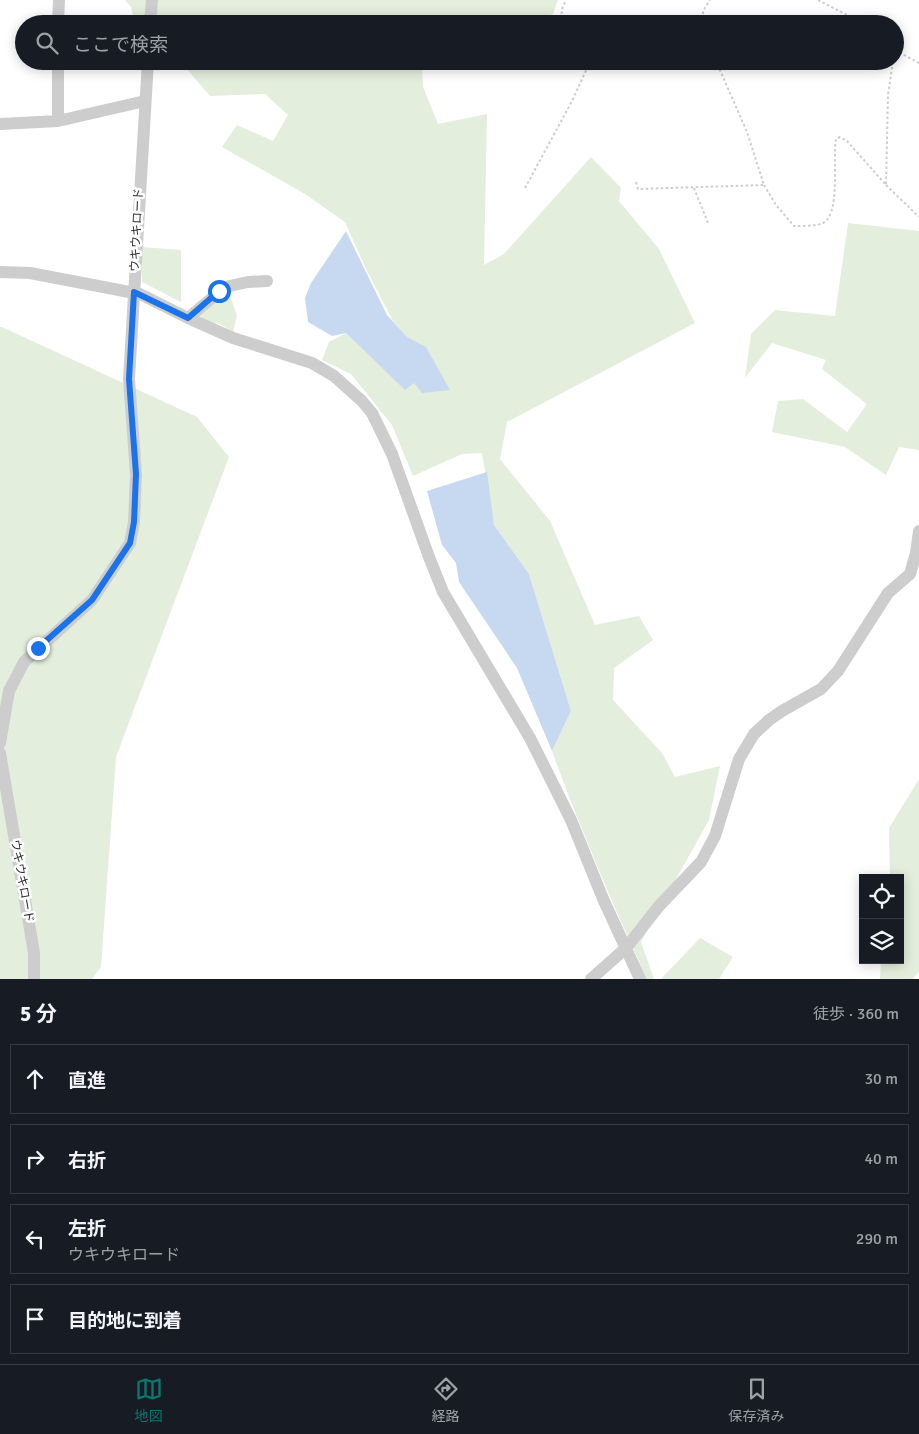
<!DOCTYPE html>
<html lang="ja">
<head>
<meta charset="utf-8">
<style>
  body { margin:0; font-family:Signika,"Noto Sans JP",sans-serif; background:#20242c; color:#f1f3f6 }
  .controls { position:absolute; right:15px; bottom:15px; display:grid; overflow:hidden; border-radius:0px; box-shadow:0 2px 12px #0003 }
  .controls button { width:45px; height:45px; display:grid; place-items:center; padding:0; border:0; border-bottom:1px solid #363941; background:#171b24; color:#f1f3f6; font:25px sans-serif }
  .stop { position:absolute; width:15px; height:15px; margin:-11px; border:4px solid #1a73e8; border-radius:50%; background:#fff }
  .stop.end { background:#1a73e8; border-color:#fff; box-shadow:0 1px 5px #0008 }
  .list { margin:0; padding:0; list-style:none }
  h2 { display:flex; justify-content:space-between; align-items:center; height:65px; margin:0; padding:0 20px; font-size:21px }
  h2 small { font-size:16px; font-weight:400; color:#9ea1a6 }
  .list li { display:grid; grid-template-columns:32px 1fr auto; gap:15px; align-items:center; box-sizing:border-box; height:70px; margin:0 10px 10px; padding:0 10px; border:1px solid #363941; border-radius:0px }
  .list b { display:block; font-size:19px; white-space:nowrap }
  .list p { margin:0; font-size:16px; white-space:nowrap; color:#9ea1a6 }
  .list em { font-size:16px; font-style:normal; color:#9ea1a6 }
  .icon { flex:none; width:28px; height:28px; fill:none; stroke:currentColor; stroke-width:2; stroke-linecap:round; stroke-linejoin:round }
  .map { position:relative; flex:none; width:919px; height:979px; overflow:hidden }
  .search { position:absolute; background:#171b24; box-shadow:0 2px 12px #0003; left:15px; right:15px; top:15px; height:55px; display:flex; align-items:center; gap:12px; box-sizing:border-box; padding:0 18px; border-radius:28px; color:#9ea1a6; font-size:19px }
  .sheet { height:385px; background:#171b24 }
  nav { display:flex; justify-content:space-around; align-items:center; box-sizing:border-box; height:70px; border-top:1px solid #363941; background:#171b24; font-size:14px; color:#9ea1a6 }
  nav a { display:grid; justify-items:center; gap:2px }
  nav .on { color:#0f766e }
  .map>svg:first-child { display:block }
  .green { fill:#e3eedc }
  .water { fill:#c7d9f0 }
  .lines { fill:none; stroke-linecap:round; stroke-linejoin:round }
  .path { stroke:#cdcdcd; stroke-width:2; stroke-dasharray:2.5 2.5; stroke-linecap:butt }
  .minor { stroke:#cdcdcd; stroke-width:12 }
  .route { stroke:#1a73e8; stroke-width:6 }
  .labels { text-anchor:middle; dominant-baseline:central; stroke-width:5; stroke-linejoin:round; paint-order:stroke }
  .street-label { font-size:12px; fill:#303030; stroke:#fff }
</style>
</head>
<body>
<div class="map">
<svg width="919" height="979" viewBox="0 0 919 979">
  <rect width="100%" height="100%" fill="#fff"/>
  <path class="green" d="M125,0H558L553,14L523,24H135L131,7Z
    M180,61H422L423,87L438,124L487,114L484,265L504,254L591,157L621,188L619,201L659,249L695,323L507,422L500,459L550,521L595,625L639,616L653,640L614,668L613,700L662,753L675,777L720,766L709,820L641,942L654,979H646C635,950 621,923 609,894C589,847 569,799 552,751L571,711L529,574L494,525L482,453L462,454L413,476L392,425L351,374L322,360L329,342L346,333L405,389L411,342L393,321L366,269L345,222L305,194L222,147L237,125L273,141L288,115L265,94L210,96Z
    M848,223L919,231V450L899,447L886,475L845,447L772,432L778,401L803,399L847,432L867,404L822,369L826,360L772,343L745,378L751,334L775,310L835,316Z
    M142,247L181,250V302L142,282Z
    M228,291L237,315L233,332L220,324L206,321L199,315Z
    M0,327H2L197,417L229,457L116,757L101,967L92,979H0Z
    M919,779V971L913,979H880L881,960H900V878H890L889,828Z
    M700,938L733,957L719,979H661Z"/>
  <path class="water" d="M346,231L387,315L407,337L426,347L450,390L422,393L414,383L405,390L346,333L332,336L308,322L305,298L311,283Z
    M487,472L494,525L529,574L571,711L552,751L517,668L459,582L456,563L442,545L427,491Z"/>
  <g class="lines">
    <path class="path" d="M818,0L847,15L858,24
      M561,24L562,9L566,0
      M703,24V11L710,0
      M895,50L919,63
      M636,182L638,189L764,185L747,132L716,61
      M764,185L776,205L794,226C803,226 814,226 821,224C842,217 832,157 836,139L840,137L847,141L886,185L888,95L893,61
      M886,185L919,217
      M525,188L572,101L589,64L593,61
      M694,188L708,223"/>
    <path class="minor" d="M58,24L59,0
      M150,24L152,0
      M58,61V121
      M0,124L58,121L145,101
      M0,272L30,273L140,294L188,318L233,338L312,363L334,376L362,401L372,413L392,454L429,557L443,592L530,738L571,820L604,901L640,979
      M188,318L225,287L248,282L267,281
      M0,743L9,691L24,662L92,600L130,543L134,522L136,474L129,379L148,61
      M0,753L34,953V979
      M591,979L626,948L659,906L701,862L715,836L739,759L754,734L769,720L782,711L821,689L838,671L888,593L910,574L916,553L919,531"/>
  </g>
  <g class="lines">
    <path class="route" d="M38,648L92,600L130,543L134,522L136,474L129,379L134,292L188,318L219,291"/>
  </g>
  <g class="labels">
    <g class="street-label">
      <text transform="translate(137 230) rotate(-87)">ウキウキロード</text>
      <text transform="translate(22 881) rotate(80)">ウキウキロード</text>
    </g>
  </g>
</svg>
<div class="controls">
<button><svg class="icon" aria-label="locate" viewBox="0 0 24 24"><circle cx="12" cy="12" r="6"/><path d="M12 2v4M12 18v4M2 12h4M18 12h4"/></svg></button>
<button><svg class="icon" aria-label="layers" viewBox="0 0 24 24"><path d="M12 4l9 5-9 5-9-5zM3 14l9 5 9-5"/></svg></button>
</div>
<div class="stop" style="left:219px;top:291px"></div>
<div class="stop end" style="left:38px;top:648px"></div>
<div class="search"><svg class="icon" aria-label="search" viewBox="0 0 24 24"><circle cx="10" cy="10" r="6"/><path d="M15 15l6 6"/></svg>ここで検索</div>
</div>
<section class="sheet">
<h2>5 分<small>徒歩 · 360 m</small></h2>
<ul class="list">
<li><svg class="icon" aria-label="ahead" viewBox="0 0 24 24"><path d="M12 20V5M6 11l6-6 6 6"/></svg><div><b>直進</b></div><em>30 m</em></li>
<li><svg class="icon" aria-label="right" viewBox="0 0 24 24"><path d="M7 20v-9h11M14 6l5 5-5 5"/></svg><div><b>右折</b></div><em>40 m</em></li>
<li><svg class="icon" aria-label="left" viewBox="0 0 24 24"><path d="M17 20v-9H6M10 6l-5 5 5 5"/></svg><div><b>左折</b><p>ウキウキロード</p></div><em>290 m</em></li>
<li><svg class="icon" aria-label="arrive" viewBox="0 0 24 24"><path d="M6 21V4h12l-3 4 3 4H6"/></svg><div><b>目的地に到着</b></div></li>
</ul>
</section>
<nav>
<a class="on"><svg class="icon" aria-label="map" viewBox="0 0 24 24"><path d="M3 6l6-2 6 2 6-2v14l-6 2-6-2-6 2zM9 4v14M15 6v14"/></svg>地図</a>
<a><svg class="icon" aria-label="directions" viewBox="0 0 24 24"><path d="M12 3l9 9-9 9-9-9zM9 14v-3h6M13 9l2 2-2 2"/></svg>経路</a>
<a><svg class="icon" aria-label="saved" viewBox="0 0 24 24"><path d="M7 4h10v16l-5-4-5 4z"/></svg>保存済み</a>
</nav>
</body>
</html>
